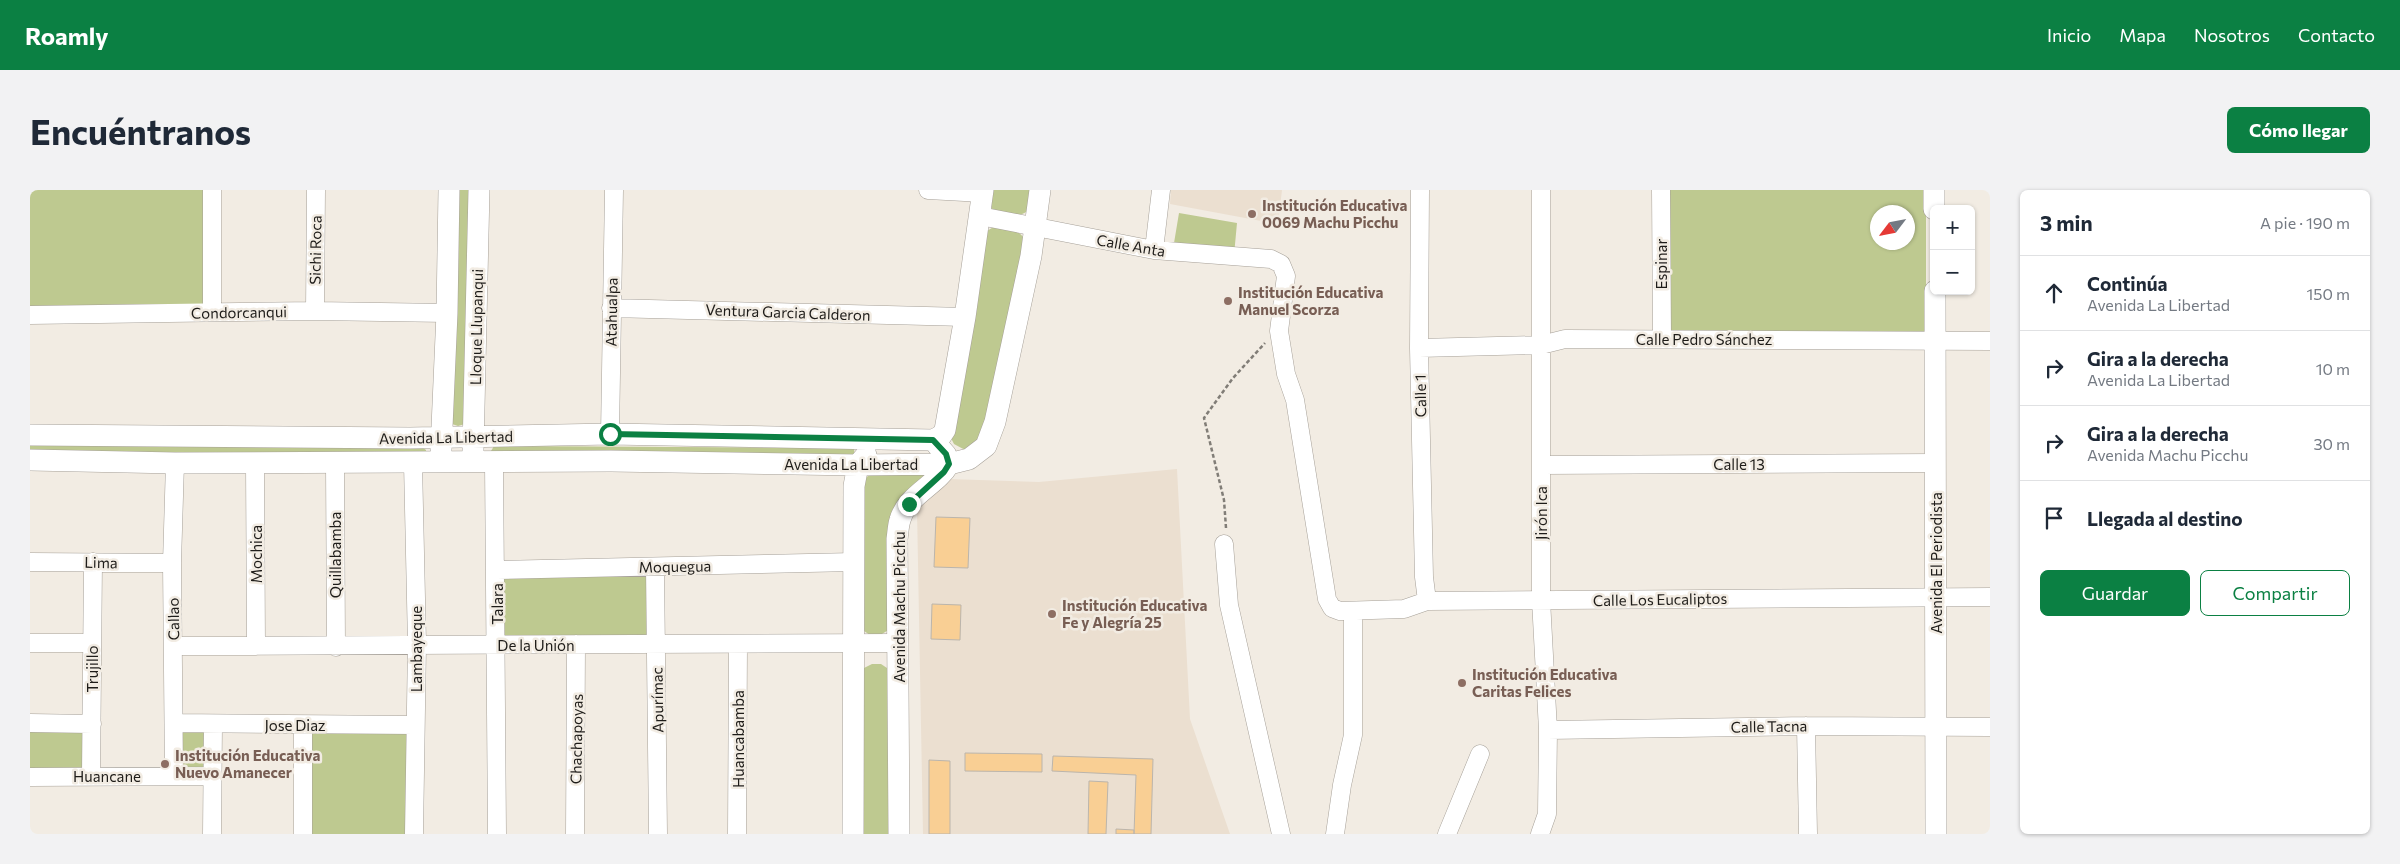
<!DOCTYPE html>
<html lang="es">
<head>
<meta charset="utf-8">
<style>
  body { margin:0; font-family:Commissioner,sans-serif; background:#f2f2f3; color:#1f2937 }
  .controls { position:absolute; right:15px; top:15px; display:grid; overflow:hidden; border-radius:8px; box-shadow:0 1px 4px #0004 }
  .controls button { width:45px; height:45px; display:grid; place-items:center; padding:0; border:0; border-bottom:1px solid #e0e1e3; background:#fff; color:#1f2937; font:25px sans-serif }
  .compass { position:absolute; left:1840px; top:15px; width:45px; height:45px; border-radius:50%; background:#fff; box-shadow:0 1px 4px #0004; rotate:238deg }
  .stop { position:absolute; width:15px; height:15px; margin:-11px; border:4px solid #0b8043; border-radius:50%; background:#fff }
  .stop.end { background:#0b8043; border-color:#fff; box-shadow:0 1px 5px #0008 }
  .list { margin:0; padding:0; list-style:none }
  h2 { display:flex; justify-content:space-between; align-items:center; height:65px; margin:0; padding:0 20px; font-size:21px }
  h2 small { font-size:16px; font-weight:400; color:#747a83 }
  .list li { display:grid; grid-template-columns:32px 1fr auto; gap:15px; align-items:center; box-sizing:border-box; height:75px; padding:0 20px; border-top:1px solid #e0e1e3 }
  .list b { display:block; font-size:19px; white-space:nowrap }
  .list p { margin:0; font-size:16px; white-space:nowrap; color:#747a83 }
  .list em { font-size:16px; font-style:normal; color:#747a83 }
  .actions { display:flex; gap:10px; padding:15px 20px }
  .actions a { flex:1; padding:11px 0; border:1px solid #0b8043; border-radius:8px; text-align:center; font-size:18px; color:#0b8043 }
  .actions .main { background:#0b8043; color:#fff }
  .icon { flex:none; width:28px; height:28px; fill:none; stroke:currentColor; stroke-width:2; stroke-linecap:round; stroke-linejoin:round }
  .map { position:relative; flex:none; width:1960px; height:644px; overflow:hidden; border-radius:8px }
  header { display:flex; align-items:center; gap:30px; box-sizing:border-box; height:70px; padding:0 25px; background:#0b8043; color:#fff }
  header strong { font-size:24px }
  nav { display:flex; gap:28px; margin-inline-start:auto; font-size:18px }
  .intro { display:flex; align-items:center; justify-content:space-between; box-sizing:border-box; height:120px; padding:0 30px }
  h1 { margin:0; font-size:35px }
  .button { padding:12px 22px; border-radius:8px; background:#0b8043; color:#fff; font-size:18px; font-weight:700 }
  main { display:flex; gap:30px; padding:0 30px }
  aside { flex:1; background:#fff; border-radius:8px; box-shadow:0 1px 4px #0004 }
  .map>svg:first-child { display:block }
  .built { fill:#ebdfd0 }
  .green { fill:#bec990; fill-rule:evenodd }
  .building { fill:#f9cf94; stroke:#bbb5ac }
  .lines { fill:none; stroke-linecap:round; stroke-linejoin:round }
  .minor-casing { stroke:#a6a098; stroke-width:19 }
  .tertiary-casing { stroke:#a6a098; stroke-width:22 }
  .path { stroke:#817d77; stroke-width:2.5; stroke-dasharray:4 2.5; stroke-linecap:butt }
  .minor { stroke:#fff; stroke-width:18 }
  .tertiary { stroke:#fff; stroke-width:21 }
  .route { stroke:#0b8043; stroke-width:6 }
  .education-dot { fill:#8d6e63; stroke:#f2ece3; stroke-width:2 }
  .labels { text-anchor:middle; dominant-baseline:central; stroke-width:5; stroke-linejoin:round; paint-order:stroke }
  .education-label { font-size:15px; font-weight:bold; fill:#785e54; stroke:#f2ece3; text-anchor:start }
  .street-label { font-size:15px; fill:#1e1c19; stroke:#f2ece3 }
</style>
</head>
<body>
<header>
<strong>Roamly</strong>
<nav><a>Inicio</a><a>Mapa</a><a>Nosotros</a><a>Contacto</a></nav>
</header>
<div class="intro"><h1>Encuéntranos</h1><a class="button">Cómo llegar</a></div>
<main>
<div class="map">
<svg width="1960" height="644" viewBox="0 0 1960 644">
  <rect width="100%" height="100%" fill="#f2ece3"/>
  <path class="built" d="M1141,0H1252L1248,34L1140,14Z
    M1147,279L1160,529L1200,644H893L887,319L918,289L1009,292Z"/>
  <path class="green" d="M0,0H179L178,117L0,118Z
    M425,0H444L435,234L428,236L422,234Z
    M957,0H1004L1003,17C985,34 955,28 957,0Z
    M1639,0H1896V143H1640ZM1848,22H1878V52H1848Z
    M1149,23L1207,33L1204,65L1144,53Z
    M965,36C980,39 991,39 997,54L955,246L937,261L924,254L921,248L957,41Z
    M0,251L392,257L396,260V267L0,266Z
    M464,256L824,258L825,269L461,261Z
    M847,281L898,282L881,298L860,439L847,447L840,445L834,441L833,289Z
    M620,381L621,450L471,448L472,385Z
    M842,474H851L857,478L862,644H830L834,478Z
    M58,537V582L0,583V538Z
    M383,539L381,644H277V540Z
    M148,540H180V582H148Z"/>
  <path class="building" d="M906,327L940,328L938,378L904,377Z
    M902,414L931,415L930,450L901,449Z
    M935,563L1012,564V582L935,581Z
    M1023,566L1123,569L1121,644H1104L1106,585L1022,581Z
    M899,570L920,571V644H899Z
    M1059,591L1078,592L1076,644H1058Z
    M1086,639L1104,640V644H1086Z"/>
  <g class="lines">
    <defs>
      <path id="minor" d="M898,0L953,3
        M1390,0L1389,158L1394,387L1397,411
        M1631,0L1632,148
        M950,26L1124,60L1241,69L1251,74L1256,86L1249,141L1256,184L1265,210L1297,409L1302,418L1310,421L1374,419L1397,411L1960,407
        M1124,60L1131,0
        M581,118L935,127
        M285,121L286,0
        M182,122V0
        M0,125L285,121L417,123
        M1389,158L1511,155L1535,149L1960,151
        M580,244L584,0
        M225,272L226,456
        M305,273L306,457
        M383,273L387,454L384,644
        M464,273L467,644
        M1511,275L1906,273
        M1194,354L1199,415L1251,644
        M0,372L142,373
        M625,377L628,644
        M467,380L824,372
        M0,453H62
        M143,456L868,453
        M0,533L62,534
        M144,533L385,535
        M1776,536L1778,644
        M1518,540L1776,536L1960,537
        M61,585L63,372
        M144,586L142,373L145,273
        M0,587L183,586
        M182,644L183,534
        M273,644V536
        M545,644L546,454
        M707,644L708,454
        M1305,644L1312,595L1323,545V421
        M1417,644L1450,564
        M1510,644L1517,624L1518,540L1511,410V0"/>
      <path id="tertiary" d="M1904,0V19
        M1905,101L1906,644
        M0,245L380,248L580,244L903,250L916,265L919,274
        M903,250L911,246L915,240L935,127L953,0
        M411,260L417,123L419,0
        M443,261L449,0
        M0,270L145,273L581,271L828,275L919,274L939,269L956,256L965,232L1001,66L1010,0
        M823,644L824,296L828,275L836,265
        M869,644L867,349C868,343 868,336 870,330C877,305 907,295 919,274"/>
    </defs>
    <use href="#minor" class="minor-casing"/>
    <use href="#tertiary" class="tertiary-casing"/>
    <path class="path" d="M1196,338L1194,310L1174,228L1203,188L1235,153"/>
    <use href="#minor" class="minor"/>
    <use href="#tertiary" class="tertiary"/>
  </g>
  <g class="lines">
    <path class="route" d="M580,244L903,250L916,264L919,274L914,282L879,314"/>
  </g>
  <g class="education-dot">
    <circle cx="1222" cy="24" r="5"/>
    <circle cx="1198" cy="111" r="5"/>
    <circle cx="1022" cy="424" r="5"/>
    <circle cx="1432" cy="493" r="5"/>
    <circle cx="135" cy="574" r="5"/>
  </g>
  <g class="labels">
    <g class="education-label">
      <text x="1232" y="15">Institución Educativa<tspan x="1232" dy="17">0069 Machu Picchu</tspan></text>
      <text x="1208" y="102">Institución Educativa<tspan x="1208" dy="17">Manuel Scorza</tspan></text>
      <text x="1032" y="415">Institución Educativa<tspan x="1032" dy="17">Fe y Alegría 25</tspan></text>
      <text x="1442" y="484">Institución Educativa<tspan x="1442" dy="17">Caritas Felices</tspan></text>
      <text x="145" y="565">Institución Educativa<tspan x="145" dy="17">Nuevo Amanecer</tspan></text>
    </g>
    <g class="street-label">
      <text transform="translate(1101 55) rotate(10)">Calle Anta</text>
      <text transform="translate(285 60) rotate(-89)">Sichi Roca</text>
      <text transform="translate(1631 74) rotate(-90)">Espinar</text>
      <text transform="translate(209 122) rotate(-1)">Condorcanqui</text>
      <text transform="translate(581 122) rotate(-89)">Atahualpa</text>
      <text transform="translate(758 122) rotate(2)">Ventura Garcia Calderon</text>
      <text transform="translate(446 137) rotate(-89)">Lloque Llupanqui</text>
      <text x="1674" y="149">Calle Pedro Sánchez</text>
      <text transform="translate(1390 206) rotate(-91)">Calle 1</text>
      <text transform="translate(416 247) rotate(-1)">Avenida La Libertad</text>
      <text x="821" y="274">Avenida La Libertad</text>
      <text x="1709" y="274">Calle 13</text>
      <text transform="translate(1511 323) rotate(-90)">Jirón Ica</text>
      <text transform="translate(226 364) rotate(-90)">Mochica</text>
      <text transform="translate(305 365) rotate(-90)">Quillabamba</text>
      <text transform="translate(71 372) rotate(1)">Lima</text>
      <text transform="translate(1906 373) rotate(-90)">Avenida El Periodista</text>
      <text transform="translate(645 376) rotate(-1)">Moquegua</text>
      <text transform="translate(1630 409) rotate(-1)">Calle Los Eucaliptos</text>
      <text transform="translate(467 414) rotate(-90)">Talara</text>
      <text transform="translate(869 417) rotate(-90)">Avenida Machu Picchu</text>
      <text transform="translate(143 429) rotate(-91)">Callao</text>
      <text x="506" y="455">De la Unión</text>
      <text transform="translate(386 459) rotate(-90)">Lambayeque</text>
      <text transform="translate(62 479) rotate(-90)">Trujillo</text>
      <text transform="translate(627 510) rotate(-91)">Apurímac</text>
      <text x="265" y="535">Jose Diaz</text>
      <text transform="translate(1739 536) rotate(-1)">Calle Tacna</text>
      <text transform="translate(546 549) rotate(-89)">Chachapoyas</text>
      <text transform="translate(708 549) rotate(-90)">Huancabamba</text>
      <text x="77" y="586">Huancane</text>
    </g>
  </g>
</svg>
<div class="controls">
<button>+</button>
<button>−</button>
</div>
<svg class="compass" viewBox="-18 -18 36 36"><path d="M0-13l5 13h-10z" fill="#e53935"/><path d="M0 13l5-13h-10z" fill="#747a83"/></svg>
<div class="stop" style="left:580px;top:244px"></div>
<div class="stop end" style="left:879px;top:314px"></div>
</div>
<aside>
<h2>3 min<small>A pie · 190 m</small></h2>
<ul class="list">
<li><svg class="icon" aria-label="ahead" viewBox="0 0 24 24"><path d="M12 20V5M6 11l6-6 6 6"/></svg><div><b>Continúa</b><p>Avenida La Libertad</p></div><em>150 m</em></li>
<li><svg class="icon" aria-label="right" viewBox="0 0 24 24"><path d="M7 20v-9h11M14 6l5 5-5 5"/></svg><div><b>Gira a la derecha</b><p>Avenida La Libertad</p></div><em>10 m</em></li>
<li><svg class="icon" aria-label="right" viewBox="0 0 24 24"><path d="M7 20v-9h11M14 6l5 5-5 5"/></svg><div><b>Gira a la derecha</b><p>Avenida Machu Picchu</p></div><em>30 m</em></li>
<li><svg class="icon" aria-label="arrive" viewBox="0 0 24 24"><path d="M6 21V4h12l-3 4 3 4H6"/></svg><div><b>Llegada al destino</b></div></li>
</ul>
<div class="actions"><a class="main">Guardar</a><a>Compartir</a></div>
</aside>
</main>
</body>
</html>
